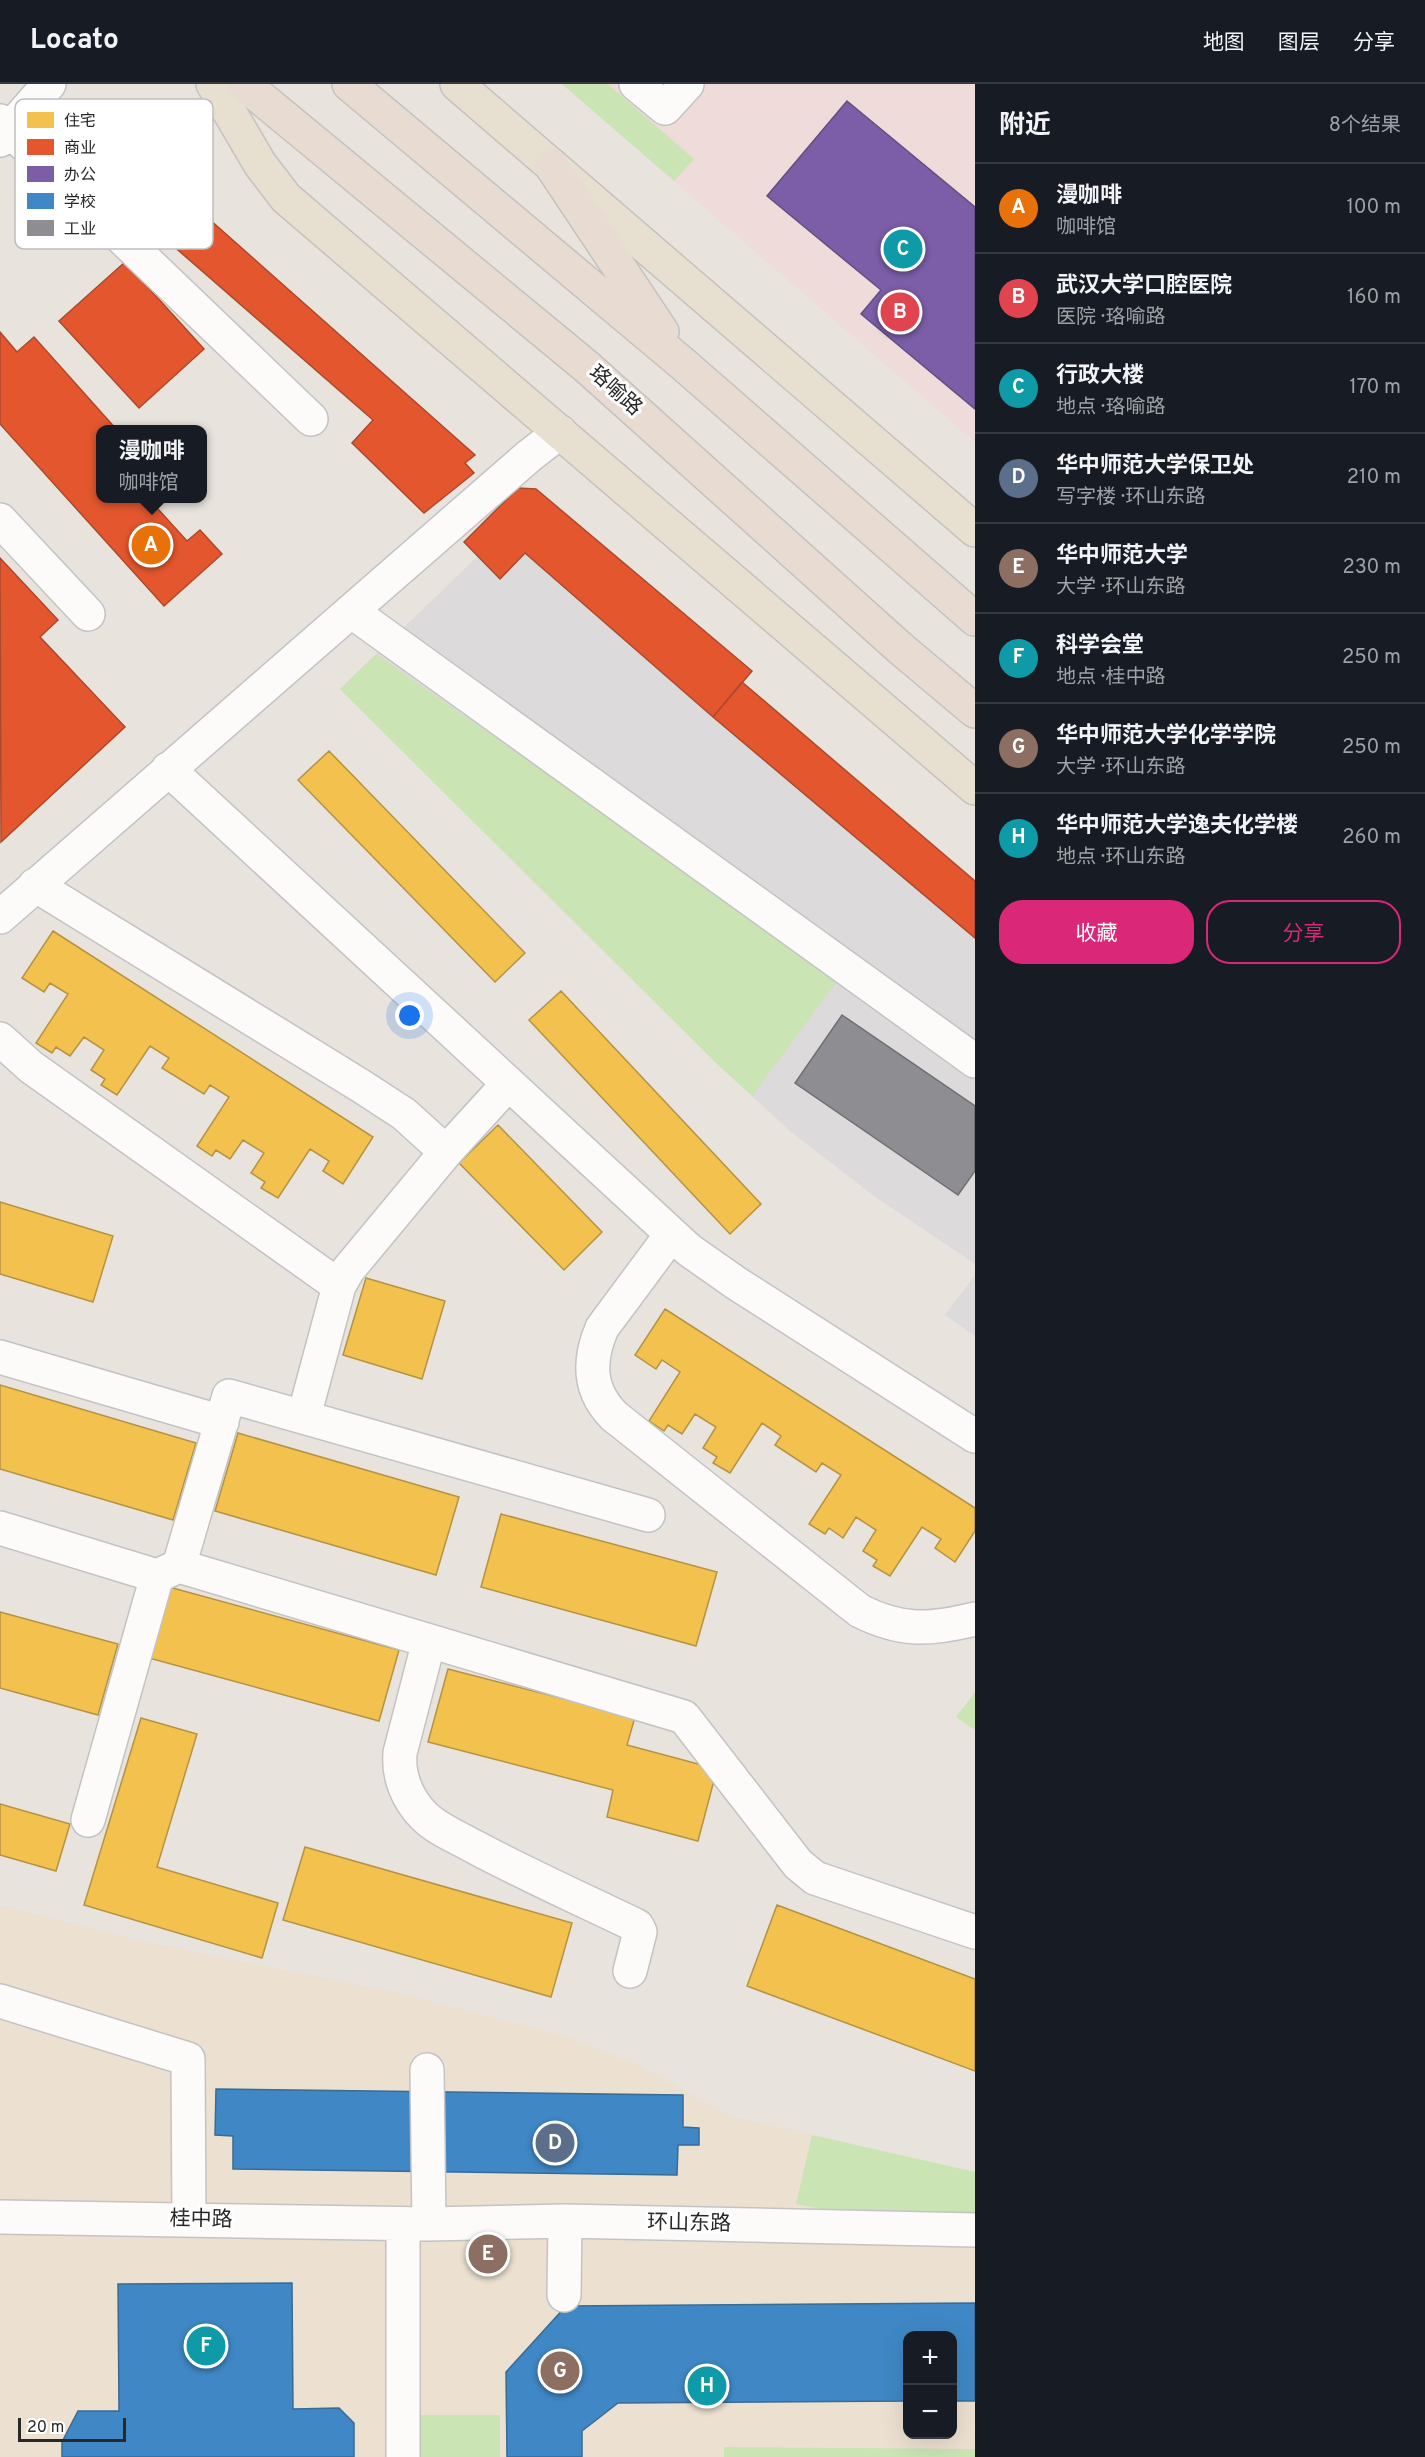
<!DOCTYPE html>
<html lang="zh">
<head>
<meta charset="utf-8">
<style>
  body { margin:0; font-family:Overpass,"Noto Sans SC",sans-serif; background:#242831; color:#f1f3f6 }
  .controls { position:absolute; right:18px; bottom:18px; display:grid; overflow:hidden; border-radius:12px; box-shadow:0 6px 24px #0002 }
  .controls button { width:54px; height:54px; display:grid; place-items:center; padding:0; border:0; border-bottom:2px solid #363941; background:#171b24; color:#f1f3f6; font:30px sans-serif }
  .scale { position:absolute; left:18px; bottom:15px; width:108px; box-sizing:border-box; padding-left:6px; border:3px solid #282828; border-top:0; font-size:16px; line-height:21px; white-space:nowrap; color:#282828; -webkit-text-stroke:4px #fff; paint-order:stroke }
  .you { position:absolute; left:410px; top:932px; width:21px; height:21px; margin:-15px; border:4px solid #fff; border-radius:50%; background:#1a73e8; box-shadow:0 0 0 9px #1a73e833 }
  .badge { display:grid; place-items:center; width:39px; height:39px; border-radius:50%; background:#db2777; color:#fff; font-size:20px; font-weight:700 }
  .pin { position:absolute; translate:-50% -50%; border:3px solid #fff; box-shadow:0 2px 6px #0006 }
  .popup { position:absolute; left:96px; top:341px; width:111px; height:78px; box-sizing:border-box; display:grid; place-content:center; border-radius:12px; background:#171b24; filter:drop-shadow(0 2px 4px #0005); font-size:20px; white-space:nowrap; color:#9ea1a6 }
  .popup b { font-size:22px; color:#f1f3f6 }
  .popup::after { content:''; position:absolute; left:50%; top:100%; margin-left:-12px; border:12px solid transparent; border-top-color:#171b24 }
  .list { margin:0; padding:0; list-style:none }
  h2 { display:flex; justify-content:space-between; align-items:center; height:78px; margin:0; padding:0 24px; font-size:26px }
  h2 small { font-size:20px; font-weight:400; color:#9ea1a6 }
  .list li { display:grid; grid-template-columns:39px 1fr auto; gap:18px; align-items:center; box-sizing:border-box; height:90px; padding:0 24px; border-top:2px solid #363941 }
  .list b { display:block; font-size:22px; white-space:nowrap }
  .list p { margin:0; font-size:20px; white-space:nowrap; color:#9ea1a6 }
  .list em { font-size:20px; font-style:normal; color:#9ea1a6 }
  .actions { display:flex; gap:12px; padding:18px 24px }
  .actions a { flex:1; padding:14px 0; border:2px solid #db2777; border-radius:24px; text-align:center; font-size:21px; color:#db2777 }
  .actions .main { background:#db2777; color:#fff }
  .map { position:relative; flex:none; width:975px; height:2373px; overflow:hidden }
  header { display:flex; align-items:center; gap:36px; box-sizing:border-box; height:84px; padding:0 30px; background:#171b24; border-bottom:2px solid #363941 }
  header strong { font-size:28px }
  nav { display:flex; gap:33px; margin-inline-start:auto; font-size:21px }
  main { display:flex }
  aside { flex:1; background:#171b24 }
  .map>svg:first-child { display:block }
  .industrial { fill:#dddadc }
  .education { fill:#ece1d1; fill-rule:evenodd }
  .medical { fill:#eedbda }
  .green { fill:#cae4b4 }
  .homes { fill:#f2c14e; stroke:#b59343; stroke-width:1.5 }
  .shops { fill:#e4572e; stroke:#ac492c; stroke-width:1.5 }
  .offices { fill:#7b5ea7; stroke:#624e81; stroke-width:1.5 }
  .schools { fill:#3f88c5; stroke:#386b96; stroke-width:1.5 }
  .industry { fill:#8d8d92; stroke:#6f6f72; stroke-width:1.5 }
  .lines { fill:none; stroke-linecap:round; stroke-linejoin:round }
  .minor-casing { stroke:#c4c3c3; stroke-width:36 }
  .major-casing { stroke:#c4c2c0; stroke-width:36 }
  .highway-casing { stroke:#c4c2c0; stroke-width:36 }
  .minor { stroke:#fcfbfa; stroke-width:33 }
  .major { stroke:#e7e0d1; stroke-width:33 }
  .highway { stroke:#e8dbd2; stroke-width:33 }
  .labels { text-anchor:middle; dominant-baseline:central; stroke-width:6; stroke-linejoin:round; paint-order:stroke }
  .street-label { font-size:21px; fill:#282828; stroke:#fff }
  .key { fill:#fff; stroke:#bebebe; stroke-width:1.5 }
  .key-label { font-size:16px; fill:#282828 }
</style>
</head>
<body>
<header>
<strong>Locato</strong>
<nav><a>地图</a><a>图层</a><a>分享</a></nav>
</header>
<main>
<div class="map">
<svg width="975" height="2373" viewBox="0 0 975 2373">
  <rect width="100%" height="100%" fill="#e8e3dd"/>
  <path class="industrial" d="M525,469L975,854V1180L874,1112L791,1048L714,977L340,605L478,472L500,495Z
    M975,1191V1252L945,1231Z"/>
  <path class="education" d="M0,1821L141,1857L394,1908L566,1952L638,1981L731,2032L975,2088V2373H0ZM908,2252H952V2350H908Z"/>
  <path class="medical" d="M562,0H975V358L674,97Z"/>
  <path class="green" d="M562,0H608L694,75L674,97Z
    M376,570L839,895L752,1012L714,977L340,605Z
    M975,1608V1646L956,1633Z
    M812,2051L975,2088V2155L796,2120Z
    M415,2331H500V2373H415Z
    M724,2363L975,2365V2373H724Z"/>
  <path class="homes" d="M329,667L525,869L495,898L298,696Z
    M53,847L373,1053L343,1100L323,1087L329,1077L310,1065L278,1114L261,1104L265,1098L251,1089L264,1069L243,1056L230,1075L216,1066L212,1072L197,1062L229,1013L210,1001L204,1010L162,984L169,974L150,962L117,1011L101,1001L105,995L91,986L104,966L84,953L70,972L56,963L52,969L36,959L68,910L50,899L44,908L22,894Z
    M561,907L761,1120L730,1150L529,936Z
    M498,1041L602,1148L564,1186L459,1079Z
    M0,1118L113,1152L93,1218L0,1190Z
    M366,1194L445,1217L422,1295L343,1271Z
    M665,1225L975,1424V1447L955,1478L935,1464L941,1455L922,1443L890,1492L873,1482L877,1476L863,1467L876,1446L856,1433L843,1454L829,1444L825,1450L809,1440L841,1391L822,1379L816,1388L775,1361L781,1352L762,1339L730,1389L713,1379L717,1373L703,1364L716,1343L695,1330L682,1350L668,1341L664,1347L649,1337L680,1288L662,1276L656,1285L635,1271Z
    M0,1301L196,1359L173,1436L0,1385Z
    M238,1349L459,1413L436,1491L215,1427Z
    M501,1430L717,1488L696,1562L481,1503Z
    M169,1503L399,1566L379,1637L149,1574Z
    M0,1528L118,1560L98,1631L0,1604Z
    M448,1585L635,1633L627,1661L717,1685L698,1757L607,1733L613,1706L428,1658Z
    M141,1634L197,1650L157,1783L278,1819L262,1874L84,1821Z
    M0,1720L70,1740L56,1787L0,1771Z
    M305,1763L572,1839L551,1913L283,1836Z
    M777,1821L975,1895V1987L747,1902Z"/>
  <path class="shops" d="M76,17L475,371L465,379L474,389L424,429L352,359L373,336L46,51Z
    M125,178L204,265L139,324L59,237Z
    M0,248L17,268L34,253L117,346H100V414H148L187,457L200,446L222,470L164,522L0,340Z
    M518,404L536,405L752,587L713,633L525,469L500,495L464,458Z
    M0,474L58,536L40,553L125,643L1,758Z
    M742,598L975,797V854L713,633Z"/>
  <path class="offices" d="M847,17L975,123V325L861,230L881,206L767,112Z"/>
  <path class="schools" d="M216,2005L683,2011V2043L699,2044V2061H678L677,2091L233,2085V2052L215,2051Z
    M292,2199L293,2325L339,2324L354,2339V2373H62V2358L78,2327H119L118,2200Z
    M975,2219V2317H952V2252H908V2317L618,2319L582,2347V2373H507L506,2288L566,2222Z"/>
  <path class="industry" d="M842,931L975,1022V1087L958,1111L795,999Z"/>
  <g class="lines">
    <defs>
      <path id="minor" d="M636,0L665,24L687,0
        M0,37L311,335
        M0,56L49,0
        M0,436L88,530
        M351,527L975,977
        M168,685L689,1166L736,1199L975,1352
        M35,801L361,1002L404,1030L446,1068
        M0,833L529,372L560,348
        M0,955L31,983L339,1202
        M671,1151L602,1244C588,1277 588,1306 614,1332L860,1527C902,1548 930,1546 975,1535
        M0,1273L222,1338
        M304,1332L339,1202L348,1186L446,1068L508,1000
        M0,1444L157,1492
        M179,1482L684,1633L798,1780L815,1794L975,1848
        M429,1557L400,1669C398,1692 407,1715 424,1732C437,1745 455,1752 471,1761C525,1790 581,1815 637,1842L640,1848L630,1887
        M88,1736L157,1492L179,1482L229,1312L648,1431
        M0,1917L188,1975L189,2136
        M427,1986L429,2140
        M0,2133L429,2140L565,2137L975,2146
        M403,2140V2373
        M564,2211L565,2137"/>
      <path id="major" d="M213,0L260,80L286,114L975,704
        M457,0L975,446"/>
      <path id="highway" d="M244,0L587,283L900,564L975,627
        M349,0L683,280L975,535
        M551,81L662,248"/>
    </defs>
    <use href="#minor" class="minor-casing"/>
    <use href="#major" class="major-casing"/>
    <use href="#highway" class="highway-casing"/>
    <use href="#minor" class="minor"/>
    <use href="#major" class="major"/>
    <use href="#highway" class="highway"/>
  </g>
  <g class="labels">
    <g class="street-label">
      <text transform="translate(615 307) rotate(42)">珞喻路</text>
      <text transform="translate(201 2136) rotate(1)">桂中路</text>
      <text transform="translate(689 2140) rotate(1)">环山东路</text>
    </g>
  </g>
  <rect x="15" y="15" width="198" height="150" rx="9" class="key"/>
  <rect x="27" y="28" width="27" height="16" fill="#f2c14e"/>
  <rect x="27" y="55" width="27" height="16" fill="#e4572e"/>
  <rect x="27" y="82" width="27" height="16" fill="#7b5ea7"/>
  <rect x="27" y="109" width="27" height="16" fill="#3f88c5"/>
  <rect x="27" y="136" width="27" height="16" fill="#8d8d92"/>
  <g class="key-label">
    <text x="64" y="42">住宅</text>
    <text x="64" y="69">商业</text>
    <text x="64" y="96">办公</text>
    <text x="64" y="123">学校</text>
    <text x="64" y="150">工业</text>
  </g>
</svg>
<div class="controls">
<button>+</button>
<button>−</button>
</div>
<div class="scale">20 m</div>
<div class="you"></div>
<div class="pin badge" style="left:151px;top:461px;background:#e8710a">A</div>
<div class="popup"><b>漫咖啡</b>咖啡馆</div>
<div class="pin badge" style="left:900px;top:228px;background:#e0444e">B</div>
<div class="pin badge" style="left:903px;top:165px;background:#0f9aa8">C</div>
<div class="pin badge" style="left:555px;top:2059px;background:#5c6f8a">D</div>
<div class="pin badge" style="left:488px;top:2170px;background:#8d6e63">E</div>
<div class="pin badge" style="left:206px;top:2262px;background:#0f9aa8">F</div>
<div class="pin badge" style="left:560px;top:2287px;background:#8d6e63">G</div>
<div class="pin badge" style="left:707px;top:2302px;background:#0f9aa8">H</div>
</div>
<aside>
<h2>附近<small>8个结果</small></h2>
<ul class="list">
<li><span class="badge" style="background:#e8710a">A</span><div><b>漫咖啡</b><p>咖啡馆</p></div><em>100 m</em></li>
<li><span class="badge" style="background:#e0444e">B</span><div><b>武汉大学口腔医院</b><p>医院 · 珞喻路</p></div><em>160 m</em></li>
<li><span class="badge" style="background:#0f9aa8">C</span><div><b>行政大楼</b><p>地点 · 珞喻路</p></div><em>170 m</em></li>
<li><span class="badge" style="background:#5c6f8a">D</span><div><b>华中师范大学保卫处</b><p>写字楼 · 环山东路</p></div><em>210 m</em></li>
<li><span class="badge" style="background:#8d6e63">E</span><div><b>华中师范大学</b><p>大学 · 环山东路</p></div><em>230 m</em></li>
<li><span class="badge" style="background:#0f9aa8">F</span><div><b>科学会堂</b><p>地点 · 桂中路</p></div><em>250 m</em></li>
<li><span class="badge" style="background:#8d6e63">G</span><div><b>华中师范大学化学学院</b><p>大学 · 环山东路</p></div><em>250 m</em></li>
<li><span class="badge" style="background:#0f9aa8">H</span><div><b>华中师范大学逸夫化学楼</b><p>地点 · 环山东路</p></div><em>260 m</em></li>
</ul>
<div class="actions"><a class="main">收藏</a><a>分享</a></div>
</aside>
</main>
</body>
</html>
